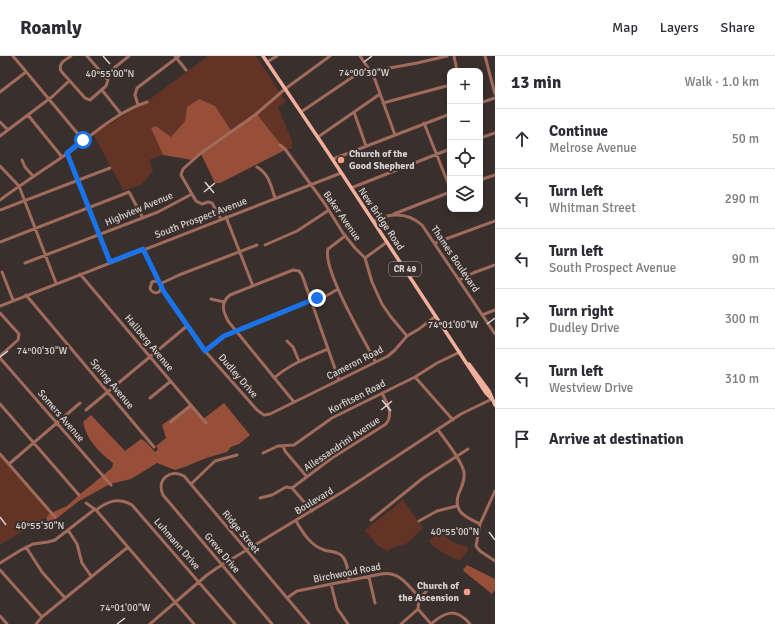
<!DOCTYPE html>
<html lang="en">
<head>
<meta charset="utf-8">
<style>
  body { margin:0; font-family:Signika,sans-serif; background:#f7f7f7; color:#2b2b33 }
  .controls { position:absolute; right:12px; top:12px; display:grid; overflow:hidden; border-radius:8px; box-shadow:0 2px 6px #0003 }
  .controls button { width:36px; height:36px; display:grid; place-items:center; padding:0; border:0; border-bottom:1px solid #e1e1e2; background:#fff; color:#2b2b33; font:20px sans-serif }
  .stop { position:absolute; width:12px; height:12px; margin:-9px; border:3px solid #1a73e8; border-radius:50%; background:#fff }
  .stop.end { background:#1a73e8; border-color:#fff; box-shadow:0 1px 4px #0008 }
  .list { margin:0; padding:0; list-style:none }
  h2 { display:flex; justify-content:space-between; align-items:center; height:52px; margin:0; padding:0 16px; font-size:17px }
  h2 small { font-size:13px; font-weight:400; color:#7c7c81 }
  .list li { display:grid; grid-template-columns:26px 1fr auto; gap:12px; align-items:center; box-sizing:border-box; height:60px; padding:0 16px; border-top:1px solid #e1e1e2 }
  .list b { display:block; font-size:15px; white-space:nowrap }
  .list p { margin:0; font-size:13px; white-space:nowrap; color:#7c7c81 }
  .list em { font-size:13px; font-style:normal; color:#7c7c81 }
  .icon { flex:none; width:22px; height:22px; fill:none; stroke:currentColor; stroke-width:2; stroke-linecap:round; stroke-linejoin:round }
  .map { position:relative; flex:none; width:495px; height:568px; overflow:hidden }
  header { display:flex; align-items:center; gap:24px; box-sizing:border-box; height:56px; padding:0 20px; background:#fff; border-bottom:1px solid #e1e1e2 }
  header strong { font-size:19px }
  nav { display:flex; gap:22px; margin-inline-start:auto; font-size:14px }
  main { display:flex }
  aside { flex:1; background:#fff }
  .map>svg:first-child { display:block }
  .green { fill:#633426 }
  .forest { fill:#984f3a }
  .lines { fill:none; stroke-linecap:round; stroke-linejoin:round }
  .minor { stroke:#a16b5b; stroke-width:3 }
  .major { stroke:#f2af9c; stroke-width:3.5 }
  .route { stroke:#1a73e8; stroke-width:5 }
  .ticks { fill:none; stroke:#d9d3d2; stroke-width:1.5 }
  .poi-dot { fill:#f49f86; stroke:#39302d; stroke-width:1.5 }
  .labels { text-anchor:middle; dominant-baseline:central; stroke-width:4; stroke-linejoin:round; paint-order:stroke }
  .shield { fill:#39302d; stroke:#a9a2a0; stroke-width:1 }
  .shield-label { font-size:9px; font-weight:bold; fill:#d9d3d2 }
  .poi-label { font-size:10px; font-weight:bold; fill:#d9d3d2; stroke:#39302d; text-anchor:start }
  .street-label { font-size:10px; fill:#d9d3d2; stroke:#39302d }
  .ticks-label { font-size:10px; text-anchor:middle; fill:#d9d3d2; stroke:#39302d; stroke-width:4; stroke-linejoin:round; paint-order:stroke }
</style>
</head>
<body>
<header>
<strong>Roamly</strong>
<nav><a>Map</a><a>Layers</a><a>Share</a></nav>
</header>
<main>
<div class="map">
<svg width="495" height="568" viewBox="0 0 495 568">
  <rect width="100%" height="100%" fill="#39302d"/>
  <path class="green" d="M208,0H256L286,46L278,51L292,85V92L285,94L232,77L187,51L185,65L171,81L156,70L151,72L163,99L149,104L153,115L142,128L124,135L93,78L146,46Z
    M0,396L53,457L0,489Z
    M403,444L423,472L406,488L394,491L387,495L377,489L365,474Z
    M439,476L444,477L450,485L468,491V494L460,505C449,500 437,495 429,485Z"/>
  <path class="forest" d="M199,43L215,50L232,76L256,57L285,94L220,127H215L201,98L193,104L163,99L151,72L156,70L171,81L185,65L187,51Z
    M224,347L250,379L239,388L231,391L227,396L206,402L187,410L175,414L157,407L131,423L110,428L79,445L52,466H48L46,462L49,458L67,450L79,439L112,412L113,407C99,396 87,385 83,366L91,359L125,395L141,383L146,386L155,396L158,393L156,390L166,382L162,369L190,349L202,364Z
    M467,509L495,523V534L492,538L466,517L463,514Z"/>
  <g class="lines">
    <path class="minor" d="M13,0L83,84
      M71,0C65,4 58,7 61,15L85,42L90,44L106,30L108,24L87,0
      M175,0L186,14
      M360,0L374,21L395,79
      M454,0L457,15
      M485,0L495,38
      M267,6L277,0
      M104,20L129,0
      M102,34L121,58
      M0,36L26,16
      M383,47L450,29
      M480,47L495,42
      M138,49L135,39L137,32L179,0
      M301,56L357,18L417,7L447,0
      M354,56L366,90
      M28,59L62,101
      M0,66L8,74
      M424,67L450,132
      M0,80L53,40L69,25
      M318,81L380,38
      M480,82L495,77
      M280,89L285,93L325,148L343,177L355,192L365,202L372,226L382,248L391,261L407,280
      M67,97L110,206
      M333,103L450,58
      M22,104L25,111L33,120
      M0,110L19,130L56,227
      M257,111C269,118 271,130 275,142
      M480,124L495,119
      M351,132L450,93
      M0,144C22,128 45,113 68,97C93,78 117,56 147,46
      M0,154L110,112
      M394,158L450,136
      M387,160C401,157 412,160 422,169L495,278
      M226,161L253,230
      M221,163L212,147L208,146L202,148L196,145L181,119L183,113L201,97L255,59L285,33L330,0
      M373,165L388,160
      M345,180L328,193C322,213 365,285 375,305
      M0,186L129,136L143,162
      M435,187L495,165
      M265,189L297,175L329,154
      M143,193L159,226
      M365,202L387,186
      M25,207L158,156L192,138
      M2,216L13,244
      M80,218L206,367
      M459,224L473,217L495,209
      M160,228L179,219L257,189
      M162,231L159,236C155,238 151,236 150,232L152,226L155,225L159,226L164,236L205,295L257,354L264,359L270,358L388,300L395,294L407,280L419,273L436,260
      M26,239L154,391
      M211,243L224,246
      M0,250L341,117
      M0,257L19,278L18,284L0,300
      M482,259L495,254
      M287,285L293,291L299,305
      M205,295L224,280L311,244L326,240L338,233
      M0,302L111,429
      M415,321L453,364
      M274,322C290,308 309,301 328,293
      M150,342L171,325
      M294,346L228,265C223,255 220,247 230,239L293,214L299,215L302,219L339,324
      M0,348L79,439
      M86,354L187,270
      M171,366L191,349
      M438,374C446,385 461,403 464,416C465,424 462,430 459,437C452,456 466,461 480,468
      M283,390L285,395L307,421
      M263,397L278,390L294,389L332,362L415,321L437,307L460,296
      M0,398L55,461
      M9,408L80,347
      M191,428L215,405L237,399
      M292,432L332,402L386,368C394,358 387,347 382,337
      M292,432L312,455
      M495,435L480,468L476,490L480,495L495,505
      M260,442L272,439L286,431L292,432
      M86,447L96,454L194,568
      M96,454C108,445 118,441 132,449L235,568
      M371,464L423,422L468,393
      M296,465C303,477 310,489 324,494C330,496 337,495 342,500C348,506 348,517 349,525
      M419,465L437,455L457,450
      M68,474L77,488L82,507L91,520
      M26,491L42,516L65,542
      M0,507L21,494L33,488L48,486L55,484L95,453
      M0,514L42,561
      M369,521L375,547
      M331,528L337,552L348,568
      M287,542L297,535L381,518C399,515 407,528 418,540L419,543L418,553L431,568
      M419,543L433,528
      M0,560L7,568
      M36,568L42,561L128,491
      M150,568L207,519L217,512L344,435L461,358L492,343
      M272,568L163,439C156,424 170,412 184,420L309,568
      M401,568L418,553
      M431,568C446,555 456,552 470,568"/>
    <path class="major" d="M263,0L329,98L486,337L492,343
      M469,308L489,335L495,349"/>
  </g>
  <g class="lines">
    <path class="route" d="M83,84L67,97L110,206L143,193L164,236L205,295L224,280L317,242"/>
  </g>
  <path class="ticks" d="M103,0L110,8M364,6L372,0M205,126L214,137M204,136L215,127M487,268L495,262M0,301L8,295M382,344L391,355M381,354L392,345M0,461L6,469M489,476L495,484M117,568L125,562"/>
  <g class="poi-dot">
    <circle cx="341" cy="104" r="4"/>
    <circle cx="467" cy="536" r="4"/>
  </g>
  <g class="labels">
    <rect class="shield" x="389" y="206" width="32" height="14" rx="3"/>
    <g class="shield-label">
      <text x="405" y="213">CR 49</text>
    </g>
    <g class="poi-label">
      <text x="349" y="98">Church of the<tspan x="349" dy="12">Good Shepherd</tspan></text>
      <text x="459" y="530" text-anchor="end">Church of<tspan x="459" dy="12">the Ascension</tspan></text>
    </g>
    <g class="street-label">
      <text transform="translate(139 153) rotate(-23)">Highview Avenue</text>
      <text transform="translate(342 160) rotate(55)">Baker Avenue</text>
      <text transform="translate(201 162) rotate(-21)">South Prospect Avenue</text>
      <text transform="translate(381 163) rotate(56)">New Bridge Road</text>
      <text transform="translate(455 203) rotate(56)">Thames Boulevard</text>
      <text transform="translate(149 287) rotate(50)">Hallberg Avenue</text>
      <text transform="translate(355 307) rotate(-27)">Cameron Road</text>
      <text transform="translate(238 320) rotate(49)">Dudley Drive</text>
      <text transform="translate(112 328) rotate(50)">Spring Avenue</text>
      <text transform="translate(357 341) rotate(-27)">Korfitsen Road</text>
      <text transform="translate(61 360) rotate(49)">Somers Avenue</text>
      <text transform="translate(342 388) rotate(-34)">Allessandrini Avenue</text>
      <text transform="translate(314 445) rotate(-31)">Boulevard</text>
      <text transform="translate(241 476) rotate(50)">Ridge Street</text>
      <text transform="translate(177 488) rotate(49)">Luhmann Drive</text>
      <text transform="translate(222 497) rotate(50)">Greve Drive</text>
      <text transform="translate(347 517) rotate(-11)">Birchwood Road</text>
    </g>
  </g>
  <g class="ticks-label">
    <text x="364" y="20">74°00'30"W</text>
    <text x="110" y="21">40°55'00"N</text>
    <text x="453" y="272">74°01'00"W</text>
    <text x="42" y="298">74°00'30"W</text>
    <text x="40" y="473">40°55'30"N</text>
    <text x="455" y="479">40°55'00"N</text>
    <text x="125" y="555">74°01'00"W</text>
  </g>
</svg>
<div class="controls">
<button>+</button>
<button>−</button>
<button><svg class="icon" aria-label="locate" viewBox="0 0 24 24"><circle cx="12" cy="12" r="6"/><path d="M12 2v4M12 18v4M2 12h4M18 12h4"/></svg></button>
<button><svg class="icon" aria-label="layers" viewBox="0 0 24 24"><path d="M12 4l9 5-9 5-9-5zM3 14l9 5 9-5"/></svg></button>
</div>
<div class="stop" style="left:83px;top:84px"></div>
<div class="stop end" style="left:317px;top:242px"></div>
</div>
<aside>
<h2>13 min<small>Walk · 1.0 km</small></h2>
<ul class="list">
<li><svg class="icon" aria-label="ahead" viewBox="0 0 24 24"><path d="M12 20V5M6 11l6-6 6 6"/></svg><div><b>Continue</b><p>Melrose Avenue</p></div><em>50 m</em></li>
<li><svg class="icon" aria-label="left" viewBox="0 0 24 24"><path d="M17 20v-9H6M10 6l-5 5 5 5"/></svg><div><b>Turn left</b><p>Whitman Street</p></div><em>290 m</em></li>
<li><svg class="icon" aria-label="left" viewBox="0 0 24 24"><path d="M17 20v-9H6M10 6l-5 5 5 5"/></svg><div><b>Turn left</b><p>South Prospect Avenue</p></div><em>90 m</em></li>
<li><svg class="icon" aria-label="right" viewBox="0 0 24 24"><path d="M7 20v-9h11M14 6l5 5-5 5"/></svg><div><b>Turn right</b><p>Dudley Drive</p></div><em>300 m</em></li>
<li><svg class="icon" aria-label="left" viewBox="0 0 24 24"><path d="M17 20v-9H6M10 6l-5 5 5 5"/></svg><div><b>Turn left</b><p>Westview Drive</p></div><em>310 m</em></li>
<li><svg class="icon" aria-label="arrive" viewBox="0 0 24 24"><path d="M6 21V4h12l-3 4 3 4H6"/></svg><div><b>Arrive at destination</b></div></li>
</ul>
</aside>
</main>
</body>
</html>
